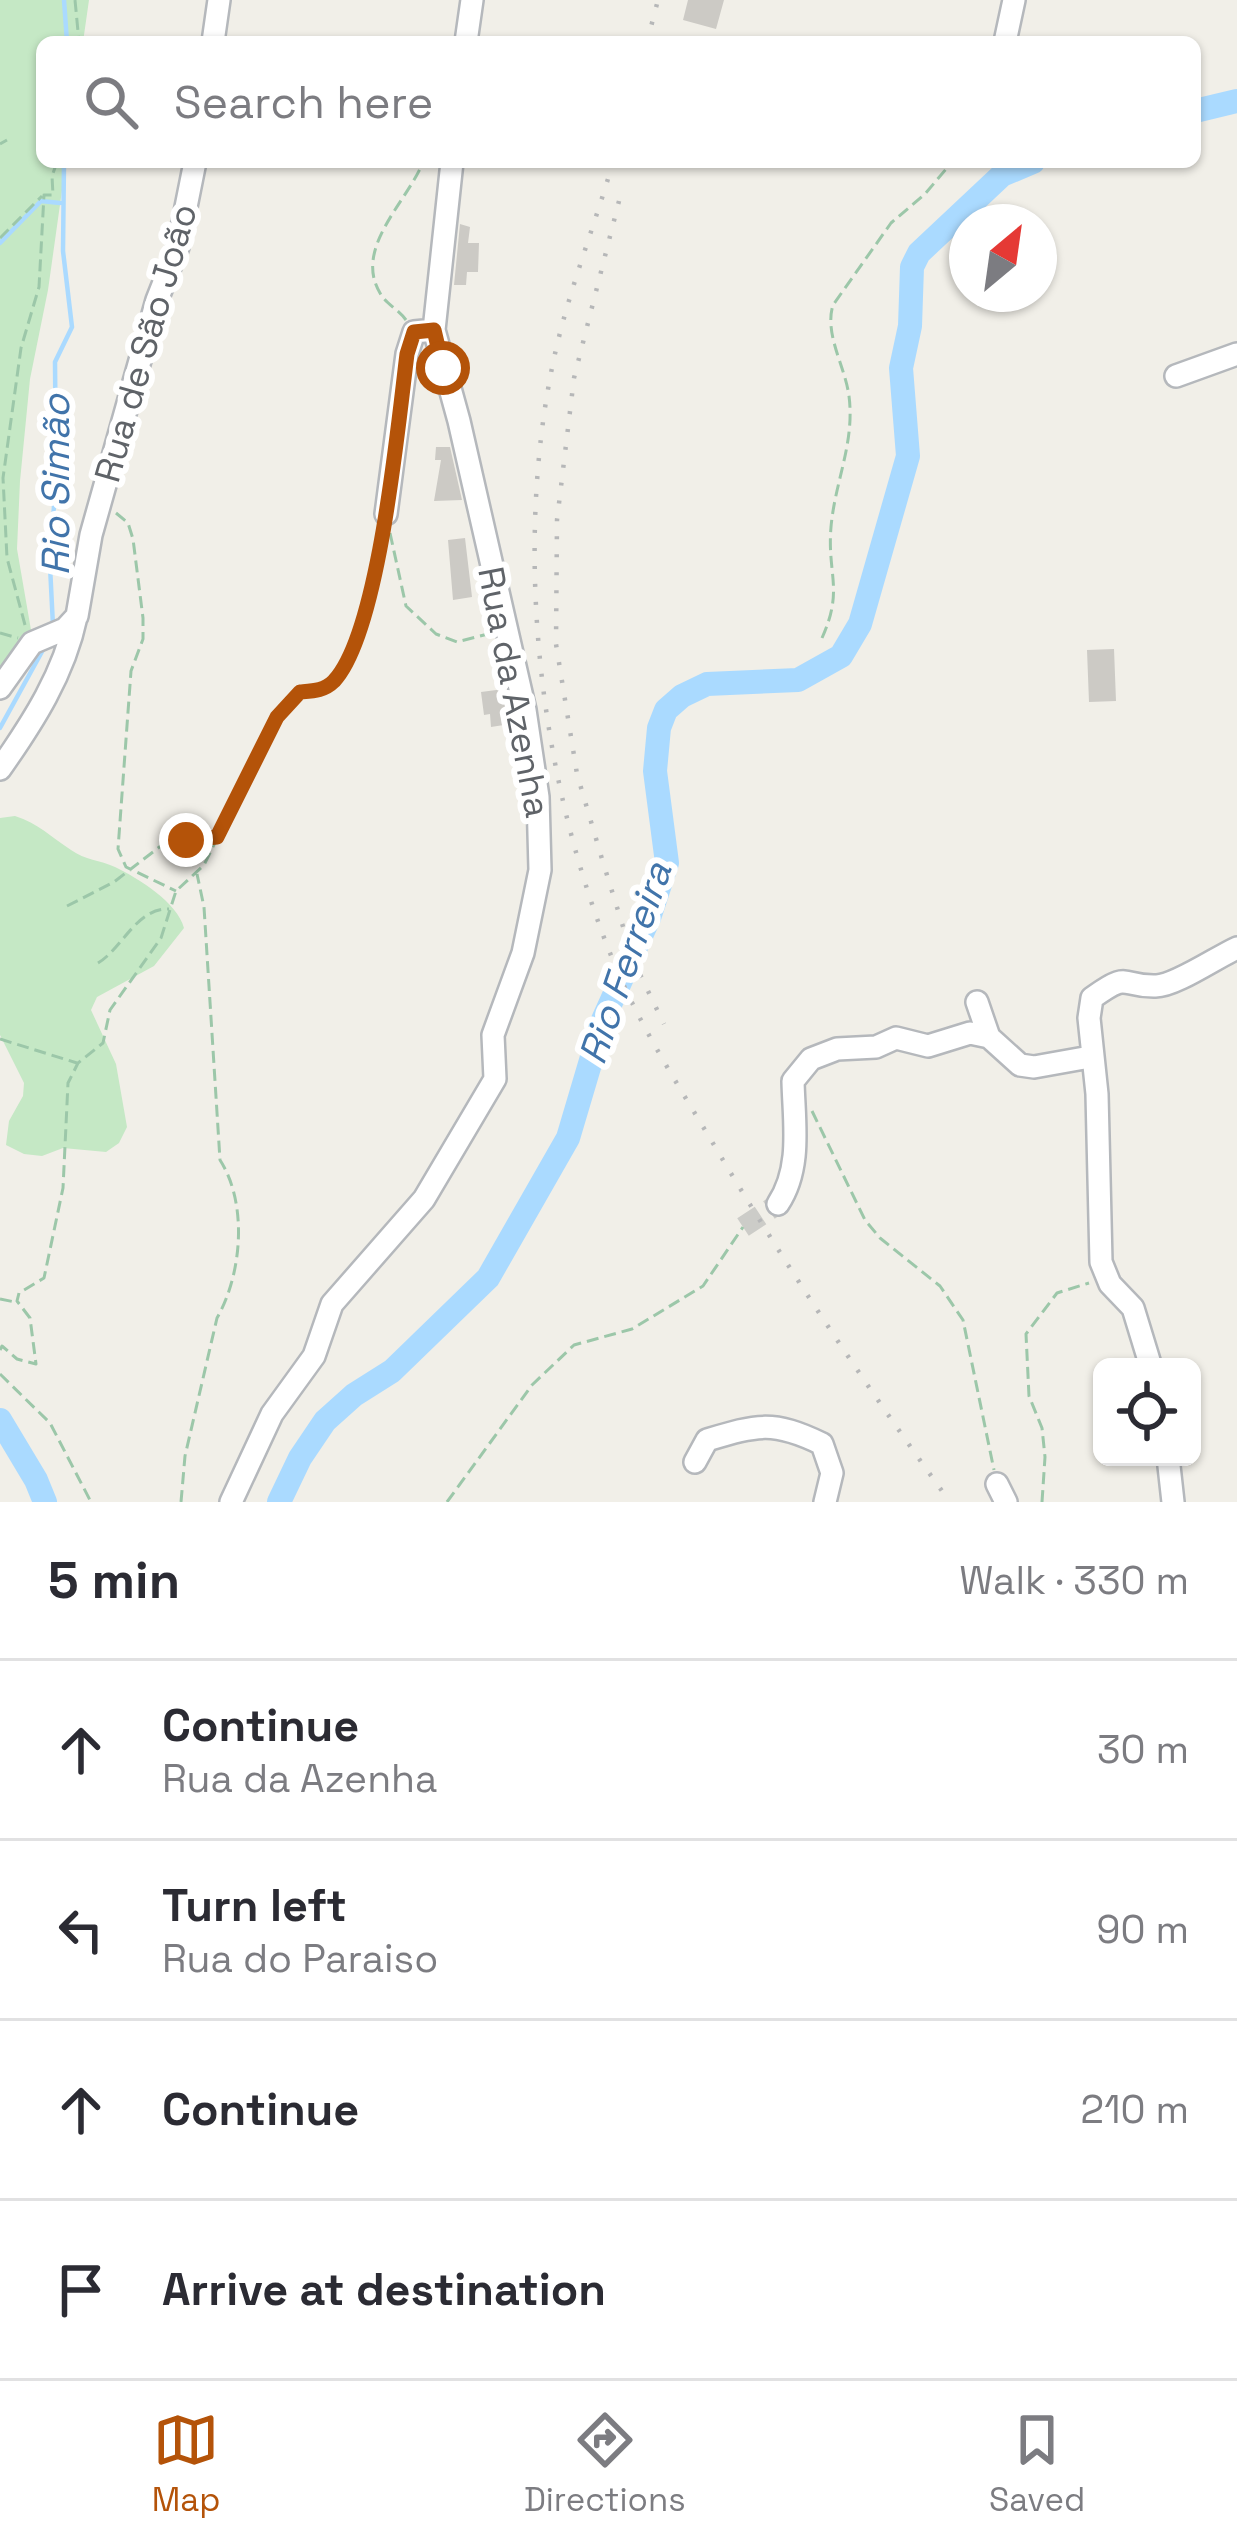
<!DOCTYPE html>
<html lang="en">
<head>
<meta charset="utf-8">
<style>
  body { margin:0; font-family:"Space Grotesk",sans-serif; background:#f7f7f7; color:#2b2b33 }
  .controls { position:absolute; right:36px; bottom:36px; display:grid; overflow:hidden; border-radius:18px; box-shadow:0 3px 9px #0004 }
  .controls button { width:108px; height:108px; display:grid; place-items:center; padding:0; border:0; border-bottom:3px solid #e1e1e2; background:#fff; color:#2b2b33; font:60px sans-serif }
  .compass { position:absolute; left:949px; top:204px; width:108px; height:108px; border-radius:50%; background:#fff; box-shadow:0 3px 9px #0004; rotate:29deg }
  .stop { position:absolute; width:36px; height:36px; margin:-27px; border:9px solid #b45309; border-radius:50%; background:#fff }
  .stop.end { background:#b45309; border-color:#fff; box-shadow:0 3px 12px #0008 }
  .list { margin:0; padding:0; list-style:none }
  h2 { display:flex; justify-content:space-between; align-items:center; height:156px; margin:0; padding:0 48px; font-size:51px }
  h2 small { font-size:39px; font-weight:400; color:#7c7c81 }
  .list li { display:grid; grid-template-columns:78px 1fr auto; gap:36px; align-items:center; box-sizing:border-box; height:180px; padding:0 48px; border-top:3px solid #e1e1e2 }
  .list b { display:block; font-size:45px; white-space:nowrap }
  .list p { margin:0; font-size:39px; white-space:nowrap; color:#7c7c81 }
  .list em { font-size:39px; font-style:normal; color:#7c7c81 }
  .icon { flex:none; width:66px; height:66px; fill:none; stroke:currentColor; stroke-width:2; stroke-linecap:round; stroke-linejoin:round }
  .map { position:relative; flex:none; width:1237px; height:1502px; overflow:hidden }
  .search { position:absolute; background:#fff; box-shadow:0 3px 9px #0004; left:36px; right:36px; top:36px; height:132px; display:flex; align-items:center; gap:30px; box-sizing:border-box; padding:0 42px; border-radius:18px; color:#7c7c81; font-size:45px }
  .sheet { height:876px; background:#fff }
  nav { display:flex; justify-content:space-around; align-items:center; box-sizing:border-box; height:168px; border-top:3px solid #e1e1e2; background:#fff; font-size:33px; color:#7c7c81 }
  nav a { display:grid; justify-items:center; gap:6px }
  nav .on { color:#b45309 }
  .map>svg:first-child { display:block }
  .green { fill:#c5e8c5 }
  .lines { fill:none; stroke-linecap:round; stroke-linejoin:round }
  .stream { stroke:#aadaff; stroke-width:4.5 }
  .river { stroke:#aadaff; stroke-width:24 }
  .building { fill:#cccac5 }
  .minor-tunnel { stroke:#ccccc8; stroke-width:21; stroke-dasharray:21 10; stroke-linecap:butt }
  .minor-casing { stroke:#b5b8bc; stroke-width:26 }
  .path { stroke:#9cc7a9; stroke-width:3; stroke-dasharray:12 6; stroke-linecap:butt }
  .minor { stroke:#fff; stroke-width:21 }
  .rail { stroke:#b6b7b8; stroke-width:4.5; stroke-dasharray:3 15; stroke-linecap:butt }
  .route { stroke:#b45309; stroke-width:15 }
  .labels { text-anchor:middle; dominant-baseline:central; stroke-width:12; stroke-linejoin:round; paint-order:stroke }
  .street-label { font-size:36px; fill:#5f6368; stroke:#fff }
  .water-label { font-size:39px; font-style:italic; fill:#4174aa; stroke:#fff }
</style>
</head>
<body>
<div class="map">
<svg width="1237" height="1502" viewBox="0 0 1237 1502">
  <rect width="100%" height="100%" fill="#f1efe8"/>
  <path class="green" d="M0,0H89L83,42H42V162H66L48,290L30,379L20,481L17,549L31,630L0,668Z
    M15,816C38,823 51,837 71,850C85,860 100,860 115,867C138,878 178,903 184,928L154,966L97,997L91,1010L116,1064L127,1127L119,1143L106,1152L63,1148L42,1156L24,1154L6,1145L9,1121L23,1096L24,1083L0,1035V818Z"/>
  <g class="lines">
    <path class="stream" d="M64,0L67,42
      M0,243L41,201L60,203
      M53,626L50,566L56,476L55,362L72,327L63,251L64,162
      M0,728L44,648"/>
    <path class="river" d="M1195,111L1237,101
      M0,1420L36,1480L45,1502
      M279,1502L300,1458L325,1421L354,1395L392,1371L488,1278L568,1138L603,1020L649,918L667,863L655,771L659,728L666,710L682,696L707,684L798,680L841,656L860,624L908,456L901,368L910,326L912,267L919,253L1002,175L1033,162"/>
  </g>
  <path class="building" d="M688,0H724L716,29L683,20Z
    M460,224L470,227L468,243H479L478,272H467L466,285H454Z
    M436,447H450L462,500L434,501L441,460H435Z
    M465,538L472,597L453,600L448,540Z
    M1114,649L1116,701L1089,702L1087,650Z
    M504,689L510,724L491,727L490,714L484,715L481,692Z"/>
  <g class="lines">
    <path class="minor-tunnel" d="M743,1227L778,1204"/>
    <defs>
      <path id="minor" d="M213,42L219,0
        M466,42L472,0
        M1005,42L1014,0
        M1176,376L1237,354
        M386,514L407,354L414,332L434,330
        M0,688L32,643L65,629L77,616L91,535L157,300L178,247L195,162
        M0,769C33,722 64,674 76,617
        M977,1002L989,1037
        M778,1204C802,1168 794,1123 793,1081L811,1059L837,1049L876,1047L896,1038L928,1046L970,1033L989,1037L1020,1065L1034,1067L1090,1057
        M1151,1367L1133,1308L1110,1284L1101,1262L1097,1094L1089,1018L1092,998C1131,970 1119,987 1156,986C1175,986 1217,957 1237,948
        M1168,1457L1173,1502
        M695,1462L707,1440C757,1425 773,1420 822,1444L832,1473L825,1502
        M997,1484L1006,1502
        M231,1502L272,1414L314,1356L332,1304L424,1199L495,1079L493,1035L523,953L540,870L538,797L525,710L459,421L434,330L452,162"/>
    </defs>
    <use href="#minor" class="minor-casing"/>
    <path class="path" d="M75,0L79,42
      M0,144L7,140
      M0,238L42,196
      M406,320C398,309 386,304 380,293C353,248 408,201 423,162
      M116,513L128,523L133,539L143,618V639L131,671L118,849L126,867L176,891
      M390,533L406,606L436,634L457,642L488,634
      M25,625L7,558L3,478L21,348L39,287L44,195H53L52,176L57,162
      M0,633L18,638
      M822,638C844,589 827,575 831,527C835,481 855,443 849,396C845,366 824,334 833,305L891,223L925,194L952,162
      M67,906L114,882L162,845L214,837
      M98,963C123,948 136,908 169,909
      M0,1039L77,1063
      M812,1111L865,1220L880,1238L940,1286L963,1320L994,1470
      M0,1299L15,1302
      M0,1350L2,1346L17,1359L36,1364L30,1318L17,1301L19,1293L44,1278L63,1188L68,1083L78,1063L103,1043L110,1010L161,938L176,891L204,865L277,717L300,692C314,691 325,691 335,680C363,647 374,573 382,531
      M0,1374L50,1423L91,1502
      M181,1502L185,1456L217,1318C242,1274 248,1204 220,1160L204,907L197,874
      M447,1502L532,1385L574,1345L632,1329L703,1286L743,1227
      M1042,1502L1045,1457L1042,1428L1029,1396L1026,1334L1057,1293L1089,1283"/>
    <use href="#minor" class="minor"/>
    <path class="rail" d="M647,42L658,0
      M613,162C594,228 567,295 553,363C513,556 540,788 617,970C643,1031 680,1088 714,1145C787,1268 866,1386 950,1502
      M619,201L574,378L557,520L556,644L577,774L602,859L634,962L664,1024"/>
  </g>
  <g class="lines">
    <path class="route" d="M186,840L217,837L277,717L300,692C313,691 324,691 334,681C379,633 398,425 407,354L414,332L434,330L443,368"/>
  </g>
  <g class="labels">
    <g class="street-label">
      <text transform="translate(146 343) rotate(-74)">Rua de São João</text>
      <text transform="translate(514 692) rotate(79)">Rua da Azenha</text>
    </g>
    <g class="water-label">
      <text transform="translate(55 485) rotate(-90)">Rio Simão</text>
      <text transform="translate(625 963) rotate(-71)">Rio Ferreira</text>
    </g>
  </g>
</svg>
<div class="controls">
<button><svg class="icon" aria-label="locate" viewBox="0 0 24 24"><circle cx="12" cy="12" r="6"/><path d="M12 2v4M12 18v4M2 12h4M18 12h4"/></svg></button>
</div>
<svg class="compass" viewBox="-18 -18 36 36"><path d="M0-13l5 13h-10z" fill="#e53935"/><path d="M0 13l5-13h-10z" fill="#7c7c81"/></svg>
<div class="stop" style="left:443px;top:368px"></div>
<div class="stop end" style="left:186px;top:840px"></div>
<div class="search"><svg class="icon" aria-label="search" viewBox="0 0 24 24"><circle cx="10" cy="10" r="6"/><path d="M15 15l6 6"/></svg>Search here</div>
</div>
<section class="sheet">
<h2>5 min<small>Walk · 330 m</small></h2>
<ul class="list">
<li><svg class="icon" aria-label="ahead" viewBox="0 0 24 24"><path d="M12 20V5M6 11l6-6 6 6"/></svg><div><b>Continue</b><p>Rua da Azenha</p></div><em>30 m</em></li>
<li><svg class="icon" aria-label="left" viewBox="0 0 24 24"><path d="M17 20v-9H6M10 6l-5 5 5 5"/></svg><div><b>Turn left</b><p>Rua do Paraiso</p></div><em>90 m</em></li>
<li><svg class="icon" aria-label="ahead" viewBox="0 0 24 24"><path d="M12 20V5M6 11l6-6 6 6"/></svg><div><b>Continue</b></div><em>210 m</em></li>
<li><svg class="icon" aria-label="arrive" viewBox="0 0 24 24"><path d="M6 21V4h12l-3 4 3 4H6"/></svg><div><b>Arrive at destination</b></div></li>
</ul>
</section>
<nav>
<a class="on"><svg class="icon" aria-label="map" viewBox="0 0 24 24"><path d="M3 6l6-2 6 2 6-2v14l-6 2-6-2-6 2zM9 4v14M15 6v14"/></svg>Map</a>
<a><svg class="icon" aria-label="directions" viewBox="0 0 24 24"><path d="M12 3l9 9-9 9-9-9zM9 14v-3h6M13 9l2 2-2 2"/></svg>Directions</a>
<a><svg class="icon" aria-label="saved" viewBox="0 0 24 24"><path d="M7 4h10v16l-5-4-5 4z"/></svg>Saved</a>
</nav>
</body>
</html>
